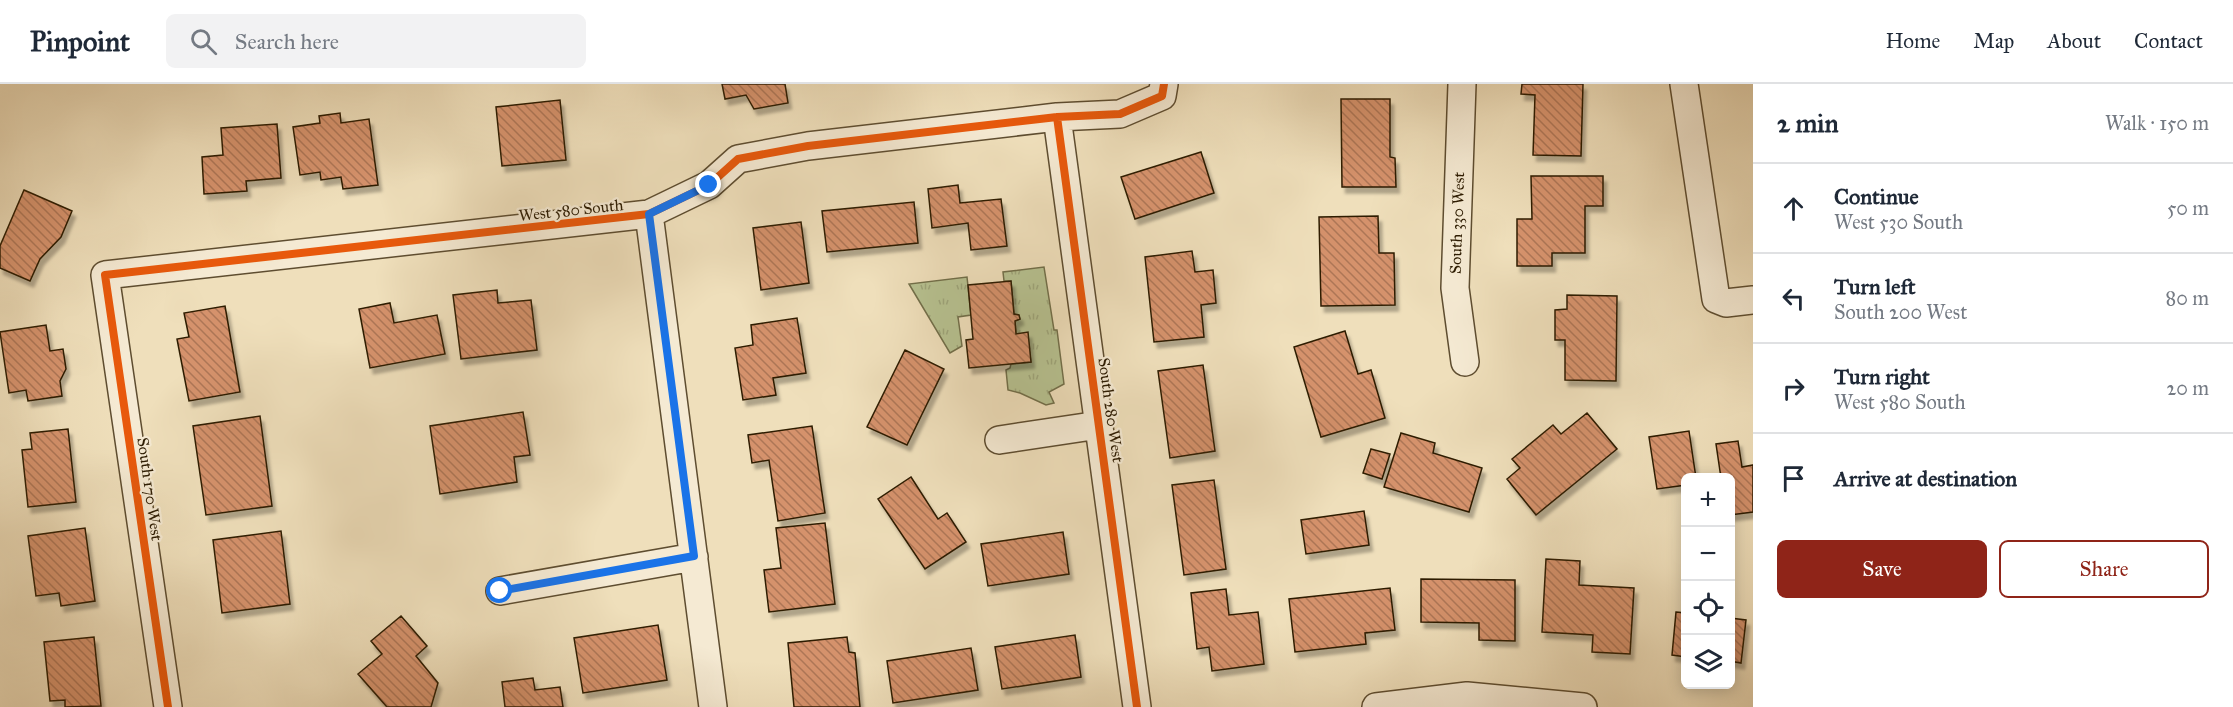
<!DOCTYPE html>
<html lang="en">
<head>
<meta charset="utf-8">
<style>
  body { margin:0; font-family:"IM FELL Great Primer",serif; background:#f2f2f3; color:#1f2937 }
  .controls { position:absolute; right:18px; bottom:18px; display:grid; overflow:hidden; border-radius:9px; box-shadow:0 3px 15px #0003 }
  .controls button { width:54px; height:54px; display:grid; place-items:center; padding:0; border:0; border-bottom:2px solid #e0e1e3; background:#fff; color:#1f2937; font:30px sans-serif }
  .stop { position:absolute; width:18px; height:18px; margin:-14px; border:4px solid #1a73e8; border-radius:50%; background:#fff }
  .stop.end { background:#1a73e8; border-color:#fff; box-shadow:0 2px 6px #0008 }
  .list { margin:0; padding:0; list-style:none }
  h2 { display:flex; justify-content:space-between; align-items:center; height:78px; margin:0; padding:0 24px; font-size:26px }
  h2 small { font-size:20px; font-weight:400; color:#747a83 }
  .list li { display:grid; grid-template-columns:39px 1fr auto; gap:18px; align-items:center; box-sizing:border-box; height:90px; padding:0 24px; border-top:2px solid #e0e1e3 }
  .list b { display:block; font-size:22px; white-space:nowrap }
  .list p { margin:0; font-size:20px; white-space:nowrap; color:#747a83 }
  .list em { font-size:20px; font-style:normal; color:#747a83 }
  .actions { display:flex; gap:12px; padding:18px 24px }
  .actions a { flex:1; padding:14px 0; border:2px solid #8f2418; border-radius:9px; text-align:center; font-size:21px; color:#8f2418 }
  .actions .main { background:#8f2418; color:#fff }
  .icon { flex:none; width:33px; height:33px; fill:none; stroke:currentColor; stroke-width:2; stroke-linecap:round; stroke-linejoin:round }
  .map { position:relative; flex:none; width:1753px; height:623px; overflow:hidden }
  header { display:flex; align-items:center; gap:36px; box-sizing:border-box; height:84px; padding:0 30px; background:#fff; border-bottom:2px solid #e0e1e3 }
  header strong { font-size:28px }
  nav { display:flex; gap:33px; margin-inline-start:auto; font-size:21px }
  .search { width:420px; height:54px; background:#f2f2f3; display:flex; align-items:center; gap:15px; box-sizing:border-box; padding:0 21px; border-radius:9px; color:#747a83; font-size:22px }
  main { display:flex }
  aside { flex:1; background:#fff }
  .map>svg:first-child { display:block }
  .grass { fill:url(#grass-tufts); stroke:#726f4a; stroke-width:1.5 }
  .building { fill:url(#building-back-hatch); stroke:#2d1c02; stroke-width:1.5; filter:url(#shadow) }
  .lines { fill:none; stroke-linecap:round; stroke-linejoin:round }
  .minor-casing { stroke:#5e4d30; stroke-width:30 }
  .minor { stroke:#f5ead3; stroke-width:27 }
  .cycleway-casing { stroke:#f5ead3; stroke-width:11 }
  .cycleway { stroke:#e8590c; stroke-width:8 }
  .route { stroke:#1a73e8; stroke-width:8 }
  .labels { text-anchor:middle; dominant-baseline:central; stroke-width:4.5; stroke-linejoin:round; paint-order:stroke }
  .street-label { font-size:16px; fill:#2d1c02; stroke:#f5ead3 }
</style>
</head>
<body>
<header>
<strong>Pinpoint</strong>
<div class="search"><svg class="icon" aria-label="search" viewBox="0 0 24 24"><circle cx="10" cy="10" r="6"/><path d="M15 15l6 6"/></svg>Search here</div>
<nav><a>Home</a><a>Map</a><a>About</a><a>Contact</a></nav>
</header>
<main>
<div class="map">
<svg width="1753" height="623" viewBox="0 0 1753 623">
  <defs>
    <pattern id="grass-tufts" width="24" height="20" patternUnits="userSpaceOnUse" patternTransform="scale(1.5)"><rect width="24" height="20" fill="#b7c291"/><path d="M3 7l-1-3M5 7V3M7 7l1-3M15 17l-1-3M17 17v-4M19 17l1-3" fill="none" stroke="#9ea67b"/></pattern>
    <pattern id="building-back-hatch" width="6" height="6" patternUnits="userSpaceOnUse" patternTransform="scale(1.5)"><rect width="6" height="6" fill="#d5926c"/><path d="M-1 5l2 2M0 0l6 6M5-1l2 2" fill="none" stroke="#ad7657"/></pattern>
    <filter id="shadow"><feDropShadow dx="3.5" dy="6" stdDeviation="1.5" flood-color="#0004"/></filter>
  </defs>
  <rect width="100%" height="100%" fill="#efdfbb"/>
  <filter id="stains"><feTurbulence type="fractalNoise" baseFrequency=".00333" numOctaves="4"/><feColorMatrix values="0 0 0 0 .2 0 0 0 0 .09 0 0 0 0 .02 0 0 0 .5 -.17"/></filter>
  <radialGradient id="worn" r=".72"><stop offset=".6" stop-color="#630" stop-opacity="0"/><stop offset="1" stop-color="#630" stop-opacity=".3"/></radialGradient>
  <path class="grass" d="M1044,183L1054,246H1057L1064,300L1049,308L1054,319L1046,321L1020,309L1008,306L1006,286L1010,284L1011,280L1031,278L1027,249L1016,250L1015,237L1020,235L1019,232L1014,230L1011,197H1004L1003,188Z
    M967,193L971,231L958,233L962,262L950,269L909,200Z"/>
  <path class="building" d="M722,0H785L788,19L754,25L746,11L725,15Z
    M1522,0H1583L1581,72L1533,71L1535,11L1521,10Z
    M1341,15H1390V73L1395,74L1396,103H1342Z
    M560,16L566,76L502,82L496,23Z
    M340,29L341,39L369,35L378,101L343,105L341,93L321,96L320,88L300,91L293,43L320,39L319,32Z
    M277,40L281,94L246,97L247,107L204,110L202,73L223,71L221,44Z
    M1201,68L1214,109L1135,135L1121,93Z
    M1531,92H1603V122H1585V169H1552V182H1517V135H1532Z
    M958,101L960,119L1001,115L1007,162L971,166L968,139L932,144L928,105Z
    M24,106L72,127L61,153L40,175L30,197L0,184V162Z
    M914,118L918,159L827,168L822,127Z
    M1378,132L1379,169H1394L1395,221L1321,222L1319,133Z
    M801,138L809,199L761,206L753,144Z
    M1192,167L1195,188L1213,186L1216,219L1201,221L1204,253L1154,258L1145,173Z
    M1011,197L1014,230L1019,231L1020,235L1015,237L1016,250L1028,248L1031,278L969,284L966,256L973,255L968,201Z
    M497,206L498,219L531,216L537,266L461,275L453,211Z
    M1567,211L1617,212L1616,297L1565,296V256H1555V226L1567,225Z
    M390,219L394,239L437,231L445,270L370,284L359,225Z
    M225,222L240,308L189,317L177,255L189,253L184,229Z
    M797,234L806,289L773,294L776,311L743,316L735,264L753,261L751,241Z
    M46,241L50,267L63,265L66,285L60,297L62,312L28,317L26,306L9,309L0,248Z
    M1345,247L1358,290L1371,286L1385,334L1321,353L1294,263Z
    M905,266L944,285L907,361L867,343Z
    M1203,281L1215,367L1170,374L1158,287Z
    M523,328L530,371L514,373L517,398L440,410L430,342Z
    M1587,329L1617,365L1536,431L1507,395L1520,384L1512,375L1553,341L1561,350Z
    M260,332L272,422L206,431L193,342Z
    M812,342L825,429L778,437L769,376L752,379L748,351Z
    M68,345L76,418L28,423L22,366L32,365L30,349Z
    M1689,347L1696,394H1686V401L1657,405L1649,353Z
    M1401,349L1435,359L1433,369L1482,384L1469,428L1384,403Z
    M1738,357L1742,383L1753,381V428L1730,431V394H1721L1716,360Z
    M1371,365L1390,370L1382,395L1363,389Z
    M911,393L938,435L947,429L966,458L925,485L878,415Z
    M1214,396L1226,485L1184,491L1172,401Z
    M1364,427L1369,461L1306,470L1301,436Z
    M825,439L835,520L769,528L764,486L781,484L776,444Z
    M85,444L95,517L61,522L59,509L36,512L28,452Z
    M281,447L290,520L222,529L213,456Z
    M1063,448L1069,490L988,502L981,460Z
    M1546,475L1580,477L1579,501L1634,504L1630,570L1592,568L1593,551L1542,548Z
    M1421,495L1515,496V557L1479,556V539L1421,538Z
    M1390,504L1395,546L1365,549L1366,560L1295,568L1289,515Z
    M1226,505L1229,531L1258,528L1264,580L1212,587L1209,563L1197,565L1191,509Z
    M1676,528L1686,529V573L1672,571Z
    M401,532L427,562L416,572L438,599L431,623H387L358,590L382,570L371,557Z
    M1730,534L1746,536L1741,579L1730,577Z
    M658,541L667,596L583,609L574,554Z
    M1075,551L1081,593L1002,605L995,563Z
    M94,553L101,622L65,623V616L50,617L44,558Z
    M847,553L849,568L855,569L860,623H794L788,559Z
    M971,564L978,606L893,619L887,577Z
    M533,594L535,606L560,603L563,623H505L502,598Z"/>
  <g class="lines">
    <defs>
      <path id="minor" d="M1462,0L1455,204L1465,278
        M1684,0L1716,215L1726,219L1753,216
        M1057,33L1137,623
        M649,130L713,623
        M999,356L1099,341
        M500,507L694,473
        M168,623L105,191L649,130L709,101L738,75L808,62L1057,33L1120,30L1162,12L1164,0
        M1376,623L1467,612L1583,623"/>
    </defs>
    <use href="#minor" class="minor-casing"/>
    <use href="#minor" class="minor"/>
    <defs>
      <path id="cycleway" d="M1057,33L1137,623
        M168,623L105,191L649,130L709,101L738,75L808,62L1057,33L1120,30L1162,12L1164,0"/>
    </defs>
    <use href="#cycleway" class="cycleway-casing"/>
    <use href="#cycleway" class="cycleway"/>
  </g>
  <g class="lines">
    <path class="route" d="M500,507L694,472L649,130L709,101"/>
  </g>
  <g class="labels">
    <g class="street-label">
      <text transform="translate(571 126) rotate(-6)">West 580 South</text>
      <text transform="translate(1457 139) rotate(-88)">South 330 West</text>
      <text transform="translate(1111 326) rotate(82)">South 280 West</text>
      <text transform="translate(150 405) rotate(82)">South 170 West</text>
    </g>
  </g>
  <rect width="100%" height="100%" filter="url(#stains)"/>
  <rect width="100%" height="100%" fill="url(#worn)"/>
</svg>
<div class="controls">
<button>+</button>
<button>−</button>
<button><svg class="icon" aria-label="locate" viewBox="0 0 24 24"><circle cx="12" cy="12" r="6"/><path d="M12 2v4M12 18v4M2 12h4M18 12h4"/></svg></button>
<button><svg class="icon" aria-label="layers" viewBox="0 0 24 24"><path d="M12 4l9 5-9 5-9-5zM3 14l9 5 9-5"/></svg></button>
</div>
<div class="stop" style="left:500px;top:507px"></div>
<div class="stop end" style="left:709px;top:101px"></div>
</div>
<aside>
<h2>2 min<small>Walk · 150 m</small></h2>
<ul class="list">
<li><svg class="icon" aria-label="ahead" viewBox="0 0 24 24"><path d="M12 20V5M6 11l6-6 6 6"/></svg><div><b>Continue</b><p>West 530 South</p></div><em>50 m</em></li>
<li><svg class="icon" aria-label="left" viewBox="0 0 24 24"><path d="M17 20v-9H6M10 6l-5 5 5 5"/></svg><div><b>Turn left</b><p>South 200 West</p></div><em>80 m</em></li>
<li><svg class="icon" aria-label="right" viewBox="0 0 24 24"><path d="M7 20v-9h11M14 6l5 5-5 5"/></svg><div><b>Turn right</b><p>West 580 South</p></div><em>20 m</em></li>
<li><svg class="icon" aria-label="arrive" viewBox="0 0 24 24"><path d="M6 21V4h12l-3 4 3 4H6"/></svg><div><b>Arrive at destination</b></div></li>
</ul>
<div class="actions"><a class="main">Save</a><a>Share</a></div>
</aside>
</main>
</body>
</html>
